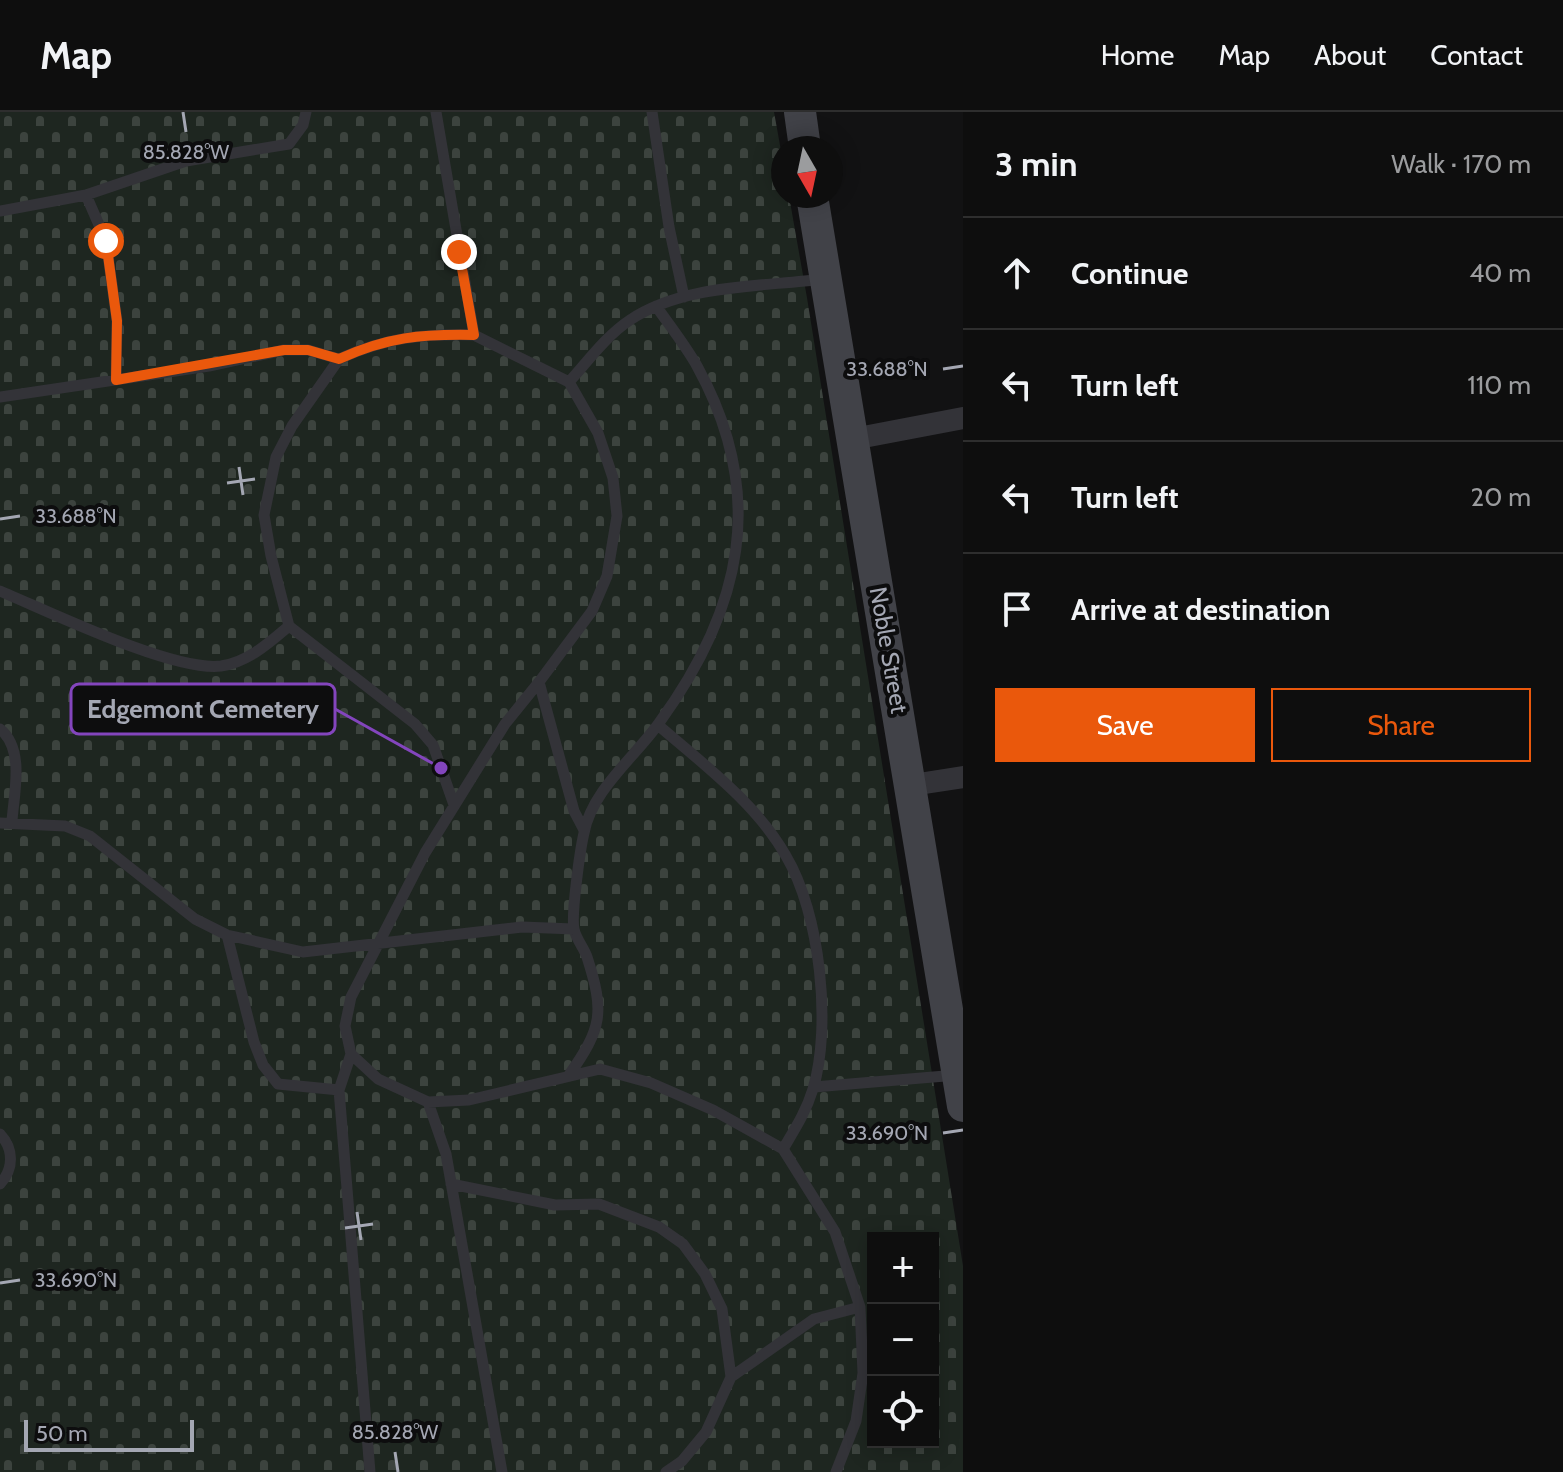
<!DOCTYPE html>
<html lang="en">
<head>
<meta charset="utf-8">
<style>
  body { margin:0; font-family:Cabin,sans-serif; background:#1c1c1c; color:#f1f3f6 }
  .controls { position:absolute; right:24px; bottom:24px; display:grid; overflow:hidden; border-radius:0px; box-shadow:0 4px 20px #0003 }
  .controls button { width:72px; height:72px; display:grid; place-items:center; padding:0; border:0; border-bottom:2px solid #2e2e2e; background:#0e0e0e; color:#f1f3f6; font:40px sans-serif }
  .compass { position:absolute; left:771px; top:24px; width:72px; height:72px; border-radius:50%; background:#0e0e0e; box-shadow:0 4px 20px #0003; rotate:171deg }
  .scale { position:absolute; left:24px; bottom:20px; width:170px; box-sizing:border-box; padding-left:8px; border:4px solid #a4a7b3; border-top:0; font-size:22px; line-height:28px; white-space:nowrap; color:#a4a7b3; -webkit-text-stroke:6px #0d0d0e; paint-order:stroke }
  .stop { position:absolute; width:24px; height:24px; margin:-18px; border:6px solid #ea580c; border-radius:50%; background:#fff }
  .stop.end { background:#ea580c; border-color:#fff; box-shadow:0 2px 8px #0008 }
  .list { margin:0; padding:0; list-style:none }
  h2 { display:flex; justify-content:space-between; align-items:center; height:104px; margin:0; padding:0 32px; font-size:34px }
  h2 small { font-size:26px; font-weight:400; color:#9b9c9e }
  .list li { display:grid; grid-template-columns:52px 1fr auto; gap:24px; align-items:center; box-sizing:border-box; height:112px; padding:0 32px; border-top:2px solid #2e2e2e }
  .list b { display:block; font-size:30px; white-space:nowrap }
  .list em { font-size:26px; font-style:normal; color:#9b9c9e }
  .actions { display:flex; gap:16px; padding:24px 32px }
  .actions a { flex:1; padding:18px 0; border:2px solid #ea580c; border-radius:0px; text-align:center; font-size:28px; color:#ea580c }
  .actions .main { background:#ea580c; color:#fff }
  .icon { flex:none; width:44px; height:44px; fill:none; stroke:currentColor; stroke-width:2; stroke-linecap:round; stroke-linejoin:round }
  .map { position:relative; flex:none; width:963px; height:1360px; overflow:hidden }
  header { display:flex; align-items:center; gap:48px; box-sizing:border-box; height:112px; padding:0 40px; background:#0e0e0e; border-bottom:2px solid #2e2e2e }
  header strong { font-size:38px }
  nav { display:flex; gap:44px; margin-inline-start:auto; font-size:28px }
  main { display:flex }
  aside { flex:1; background:#0e0e0e }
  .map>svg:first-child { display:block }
  .cemetery { fill:url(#cemetery-stones); fill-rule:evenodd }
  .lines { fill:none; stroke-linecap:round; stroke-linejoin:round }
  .lane { stroke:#333338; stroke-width:11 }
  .street { stroke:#333338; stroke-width:22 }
  .secondary { stroke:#414248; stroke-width:32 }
  .route { stroke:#ea580c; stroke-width:10 }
  .ticks { fill:none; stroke:#a4a7b3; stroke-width:3 }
  .labels { text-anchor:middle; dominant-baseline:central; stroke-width:8; stroke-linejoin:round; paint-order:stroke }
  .street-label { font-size:24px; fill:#a4a7b3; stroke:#0d0d0e }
  .ticks-label { font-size:20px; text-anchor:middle; fill:#a4a7b3; stroke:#0d0d0e; stroke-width:8; stroke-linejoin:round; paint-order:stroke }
  .leader { fill:none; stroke:#8345bd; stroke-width:3 }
  .callout-dot { fill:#8345bd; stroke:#0d0d0e; stroke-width:3 }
  .callout { fill:#0d0d0e; stroke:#8345bd; stroke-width:3 }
  .callout-label { font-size:26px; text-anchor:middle; font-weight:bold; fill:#a4a7b3 }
</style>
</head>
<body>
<header>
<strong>Map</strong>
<nav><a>Home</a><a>Map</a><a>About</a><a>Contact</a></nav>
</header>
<main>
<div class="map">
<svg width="963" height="1360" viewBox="0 0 963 1360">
  <defs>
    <pattern id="cemetery-stones" width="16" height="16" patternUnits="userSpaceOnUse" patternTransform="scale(2)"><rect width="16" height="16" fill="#1e2620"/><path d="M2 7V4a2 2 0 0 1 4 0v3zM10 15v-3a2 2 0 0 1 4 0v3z" fill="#3c433e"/></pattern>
  </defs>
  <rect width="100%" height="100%" fill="#121213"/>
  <path class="cemetery" d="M0,0H774L783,50V84H789L807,186L963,1154V1360H0ZM873,1126H933V1330H873Z"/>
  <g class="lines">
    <path class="lane" d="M436,0L474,223L569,270L598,321L613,366L617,404L607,464L592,499L539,570L574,699L584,718
      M652,0L669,115L684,185
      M86,83L106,129L117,209L116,268
      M0,99L86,83L186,49L289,32L303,13L306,0
      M339,247L292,314L276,345L264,403L271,444L289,514L415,612L433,633L454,693
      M569,270C588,249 607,223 630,208C684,172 761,175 823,167
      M0,285L209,254L284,238H308L339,247C387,225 422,222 474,223
      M0,479C48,499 173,560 221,554C248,550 269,531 289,514
      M658,613C702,651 757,692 786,744C820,801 832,914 813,977C806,1000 795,1017 783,1037
      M0,617C25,637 14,681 12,709
      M0,711L65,714L90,724L195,807L227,823L303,840L522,815L574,817
      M227,823L254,930L263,953L278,972L339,978
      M351,942L339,978L370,1360
      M569,963C602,916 605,901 587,845C584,836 576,827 574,817C571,803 580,738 584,721C592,678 635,645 659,611C742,497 768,383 697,254C685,233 670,214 656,194
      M814,975L957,963
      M428,990L469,988L600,957L651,971L713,998L783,1037L835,1120L860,1195L863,1261L856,1309L836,1360
      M0,1022C14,1037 14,1057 0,1072
      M451,1072L555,1093L599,1092L659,1115L683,1132L705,1162L722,1197L731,1265
      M502,1360L446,1042L428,990L378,967L351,942L345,914L351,885L425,741L505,612L539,570
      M666,1360L682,1349L706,1320L731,1265L814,1207L860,1195"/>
    <path class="street" d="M853,327L963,306
      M912,673L963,665"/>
    <path class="secondary" d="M800,0L805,36
      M812,84L963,994"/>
  </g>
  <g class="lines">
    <path class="route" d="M106,129L117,209L116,268L284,238H308L339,247C387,225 421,222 474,223L459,140"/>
  </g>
  <path class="ticks" d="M183,0L186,20M943,257L963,254M239,355L243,383M227,371L255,367M0,407L20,404M943,1021L963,1018M357,1100L361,1128M345,1116L373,1112M0,1171L20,1168M395,1340L398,1360"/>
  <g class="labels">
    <g class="street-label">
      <text transform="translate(889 538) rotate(80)">Noble Street</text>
    </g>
  </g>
  <g class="ticks-label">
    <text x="186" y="47">85.828°W</text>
    <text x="887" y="264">33.688°N</text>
    <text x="76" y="411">33.688°N</text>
    <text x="887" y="1028">33.690°N</text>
    <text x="76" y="1175">33.690°N</text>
    <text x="395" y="1327">85.828°W</text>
  </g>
  <path class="leader" d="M441 656L335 597"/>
  <circle class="callout-dot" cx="441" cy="656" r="8"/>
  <rect class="callout" x="71" y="572" width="264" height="50" rx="8"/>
  <g class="callout-label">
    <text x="203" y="606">Edgemont Cemetery</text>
  </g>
</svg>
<div class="controls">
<button>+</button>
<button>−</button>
<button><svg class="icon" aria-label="locate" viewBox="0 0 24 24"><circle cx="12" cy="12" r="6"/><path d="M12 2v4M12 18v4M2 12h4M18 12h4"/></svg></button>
</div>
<svg class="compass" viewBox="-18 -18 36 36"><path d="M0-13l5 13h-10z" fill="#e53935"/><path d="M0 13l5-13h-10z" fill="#9b9c9e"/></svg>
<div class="scale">50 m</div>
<div class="stop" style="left:106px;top:129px"></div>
<div class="stop end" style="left:459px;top:140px"></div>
</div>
<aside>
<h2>3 min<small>Walk · 170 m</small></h2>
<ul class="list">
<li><svg class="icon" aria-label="ahead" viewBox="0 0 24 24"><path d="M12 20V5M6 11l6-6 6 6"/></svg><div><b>Continue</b></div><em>40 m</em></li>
<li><svg class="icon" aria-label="left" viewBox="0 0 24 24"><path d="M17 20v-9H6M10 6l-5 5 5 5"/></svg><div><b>Turn left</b></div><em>110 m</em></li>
<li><svg class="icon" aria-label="left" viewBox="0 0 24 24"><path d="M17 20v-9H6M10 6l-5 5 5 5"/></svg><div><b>Turn left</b></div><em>20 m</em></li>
<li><svg class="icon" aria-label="arrive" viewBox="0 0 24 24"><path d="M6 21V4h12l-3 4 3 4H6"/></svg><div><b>Arrive at destination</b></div></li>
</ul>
<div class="actions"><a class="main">Save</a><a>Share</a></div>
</aside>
</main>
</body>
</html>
